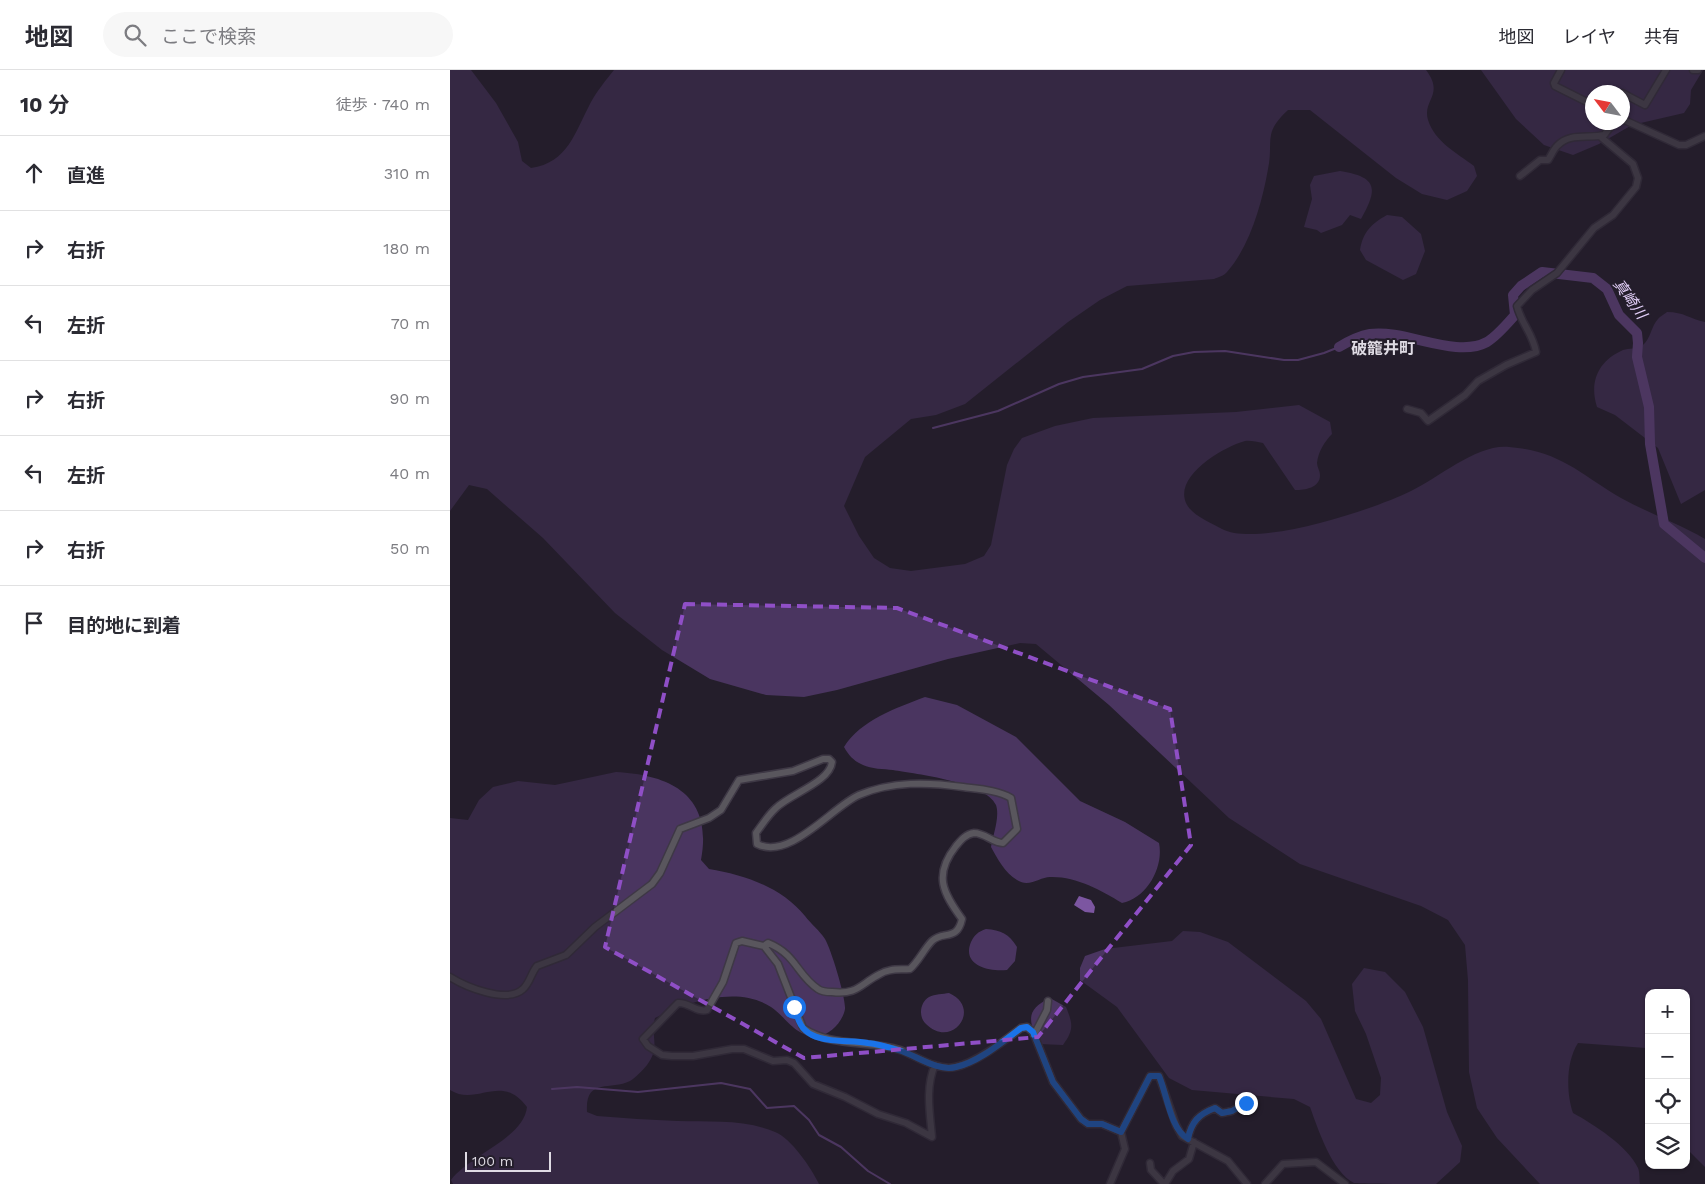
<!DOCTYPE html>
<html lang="ja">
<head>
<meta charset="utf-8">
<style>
  body { margin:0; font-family:"Work Sans","Noto Sans JP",sans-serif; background:#f7f7f7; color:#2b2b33 }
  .controls { position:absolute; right:15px; bottom:15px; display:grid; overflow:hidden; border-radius:10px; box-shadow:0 1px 4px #0004 }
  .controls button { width:45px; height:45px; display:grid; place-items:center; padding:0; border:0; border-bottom:1px solid #e1e1e2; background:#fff; color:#2b2b33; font:25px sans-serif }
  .compass { position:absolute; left:1135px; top:15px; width:45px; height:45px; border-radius:50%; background:#fff; box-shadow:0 1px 4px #0004; rotate:302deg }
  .scale { position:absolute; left:15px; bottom:12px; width:86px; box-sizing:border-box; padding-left:5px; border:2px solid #dfdbe4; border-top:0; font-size:14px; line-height:18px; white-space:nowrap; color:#dfdbe4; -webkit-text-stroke:4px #241e2b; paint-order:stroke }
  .stop { position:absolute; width:15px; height:15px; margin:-11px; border:4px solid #1a73e8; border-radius:50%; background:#fff }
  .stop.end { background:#1a73e8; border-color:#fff; box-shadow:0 1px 5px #0008 }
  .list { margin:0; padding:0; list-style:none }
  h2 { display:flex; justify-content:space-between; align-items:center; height:65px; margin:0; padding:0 20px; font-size:21px }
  h2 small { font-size:16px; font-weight:400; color:#7c7c81 }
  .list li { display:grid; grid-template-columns:32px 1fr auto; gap:15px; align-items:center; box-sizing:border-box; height:75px; padding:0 20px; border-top:1px solid #e1e1e2 }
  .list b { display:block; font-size:19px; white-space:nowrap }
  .list em { font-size:16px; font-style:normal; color:#7c7c81 }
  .icon { flex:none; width:28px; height:28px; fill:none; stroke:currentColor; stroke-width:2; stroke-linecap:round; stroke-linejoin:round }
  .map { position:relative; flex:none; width:1255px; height:1114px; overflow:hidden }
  header { display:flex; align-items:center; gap:30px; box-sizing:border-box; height:70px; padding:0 25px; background:#fff; border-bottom:1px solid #e1e1e2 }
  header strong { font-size:24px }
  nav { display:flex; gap:28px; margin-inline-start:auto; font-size:18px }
  .search { width:350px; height:45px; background:#f7f7f7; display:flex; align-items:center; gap:12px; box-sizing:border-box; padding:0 18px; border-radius:28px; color:#7c7c81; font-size:19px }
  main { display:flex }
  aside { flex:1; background:#fff }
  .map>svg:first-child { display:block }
  .green { fill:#4a3560; fill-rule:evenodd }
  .water { fill:#7c56a1 }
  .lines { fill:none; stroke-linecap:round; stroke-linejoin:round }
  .stream { stroke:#7c56a1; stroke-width:2 }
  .river { stroke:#7c56a1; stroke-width:10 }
  .minor-casing { stroke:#3e3845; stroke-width:9 }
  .minor { stroke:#59565d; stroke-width:6 }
  .route { stroke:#1a73e8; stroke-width:6 }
  .marked { fill:none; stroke:#8f4fc6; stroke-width:4; stroke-dasharray:10 6; stroke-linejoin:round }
  .labels { text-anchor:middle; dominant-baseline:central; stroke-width:4; stroke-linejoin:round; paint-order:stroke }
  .water-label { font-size:15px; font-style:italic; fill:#e5d1fb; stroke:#241e2b }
  .quarter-label { font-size:16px; font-weight:bold; fill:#dfdbe4; stroke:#241e2b }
</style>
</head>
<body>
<header>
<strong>地図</strong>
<div class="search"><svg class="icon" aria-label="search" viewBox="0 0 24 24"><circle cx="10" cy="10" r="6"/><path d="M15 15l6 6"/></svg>ここで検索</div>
<nav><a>地図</a><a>レイヤ</a><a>共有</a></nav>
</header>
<main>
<aside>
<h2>10 分<small>徒歩 · 740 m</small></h2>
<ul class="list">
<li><svg class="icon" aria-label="ahead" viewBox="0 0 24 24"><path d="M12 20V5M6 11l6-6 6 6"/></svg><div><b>直進</b></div><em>310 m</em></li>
<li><svg class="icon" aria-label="right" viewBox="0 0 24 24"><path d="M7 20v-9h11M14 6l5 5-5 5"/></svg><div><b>右折</b></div><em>180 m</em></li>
<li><svg class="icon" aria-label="left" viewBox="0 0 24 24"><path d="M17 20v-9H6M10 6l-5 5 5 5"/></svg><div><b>左折</b></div><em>70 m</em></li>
<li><svg class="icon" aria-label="right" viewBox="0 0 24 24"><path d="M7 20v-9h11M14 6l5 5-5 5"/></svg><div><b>右折</b></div><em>90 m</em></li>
<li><svg class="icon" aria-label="left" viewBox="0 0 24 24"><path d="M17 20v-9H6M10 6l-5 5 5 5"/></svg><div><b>左折</b></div><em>40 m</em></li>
<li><svg class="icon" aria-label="right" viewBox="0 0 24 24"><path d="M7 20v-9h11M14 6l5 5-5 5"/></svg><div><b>右折</b></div><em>50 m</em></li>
<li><svg class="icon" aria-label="arrive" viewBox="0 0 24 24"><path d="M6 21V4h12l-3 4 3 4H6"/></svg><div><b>目的地に到着</b></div></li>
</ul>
</aside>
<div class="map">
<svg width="1255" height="1114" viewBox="0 0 1255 1114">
  <rect width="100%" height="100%" fill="#241e2b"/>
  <path class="green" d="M0,0H21L46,33L68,72L72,91L81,98C118,93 125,62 141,32C147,21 156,10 164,0H976C995,25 972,30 978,50C985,72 1007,83 1024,96L1027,106L1017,121L997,130L972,124L946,108L860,40H838C812,64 824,71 818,99C812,133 800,176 777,202C774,206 768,207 764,209L677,216L650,230L618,252L515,334L486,345L461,349L415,387L394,436L409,466L424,488L440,498L461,501L515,494L534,486L541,475L557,395L564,379L572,368L605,356L643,348L786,342L849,335L880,352L882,364C875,371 868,382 867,393C867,397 870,401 870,405C870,418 855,420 845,420L813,373C807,372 800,370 795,371C773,377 724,406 736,433C741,445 761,453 772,459C808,478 925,439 961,421C990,407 1027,374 1059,377C1110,381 1130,404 1171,428C1198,443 1228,453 1255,469V1097L1236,1078V923H1199V982L1196,978L1128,973C1116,991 1116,1023 1123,1043C1143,1054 1178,1076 1188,1098C1190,1103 1189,1109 1190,1114H1090L1047,1068L1027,1038L1019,1002L1018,910L1015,875L998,850L971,836L850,794L779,748L659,635L586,574L570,573L498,589L387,620L354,627L316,625L260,609L212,580L165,543L93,468L37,419L19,415L0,441Z
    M1031,0H1253L1241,20L1240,34L1234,43L1182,55L1149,74L1123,85L1094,75L1066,49ZM1142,22H1172V52H1142Z
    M890,101C928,107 928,119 911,149L900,145L892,155L871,163L867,160L854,157L862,129L860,115L864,106Z
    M937,145L952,147L971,164L975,181L966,204L953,210L916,190L910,180C913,162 921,154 937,145Z
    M1217,242C1234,242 1240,249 1255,252V420L1231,434L1208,378L1165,345L1147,337C1139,312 1148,291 1173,280C1179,278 1187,279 1192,276C1201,269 1201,256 1208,249C1210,246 1215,244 1217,242Z
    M475,627L507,635L566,667L630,731L675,752L709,773C714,797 697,828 672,833C651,820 625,806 600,807C590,807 579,818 567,810C555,803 547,788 541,777C543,765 550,747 546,735C536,712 466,704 443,700C434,699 421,699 413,695C404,691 399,686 394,677C411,650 446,638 475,627Z
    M166,702C222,705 263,726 251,790L259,799C295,805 331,817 355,846C361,854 370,861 375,869C381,879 396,928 395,939C393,951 380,966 367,966C345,967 337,948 321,937C287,915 238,932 205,948C200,966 211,977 197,995C193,1000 185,1008 180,1011C160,1021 135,1007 137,1042L147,1046C174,1048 200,1050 227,1051C260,1052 295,1049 325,1062C342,1069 361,1098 369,1114H3L1,1110C20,1085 74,1068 77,1037C51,1002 27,1037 0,1020V748L18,750L29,730L43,717L68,711L105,715Z
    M536,859C551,860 559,864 567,877L565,891L557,900C540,902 511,896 521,872C525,864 528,862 536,859Z
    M733,861L750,862L778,872L856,931L871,949L906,1029L921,1033L930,1025L931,1008L916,964L905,941L902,914L914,898L935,902L955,922L973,957L997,1042L1012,1076L1010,1092L986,1114C973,1114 912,1114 904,1113C882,1102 868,1059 860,1037L844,1029L742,1020L719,1008L667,937L630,910V898L635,886L655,879L722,871Z
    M499,923C533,938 502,980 476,954C468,947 470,932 479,927C485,924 493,924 499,923Z
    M600,928L616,937C623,954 624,960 613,975L590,974C579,953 574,940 600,928Z"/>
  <path class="water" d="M629,826L641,830L645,837L644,843L635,842L624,835Z"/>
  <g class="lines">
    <path class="stream" d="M483,358L548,341L609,314L633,307L692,299L723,286L744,282L775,281L834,290H848L874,283L889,277
      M102,1019L127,1017L188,1022L271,1013L300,1019L317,1038L344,1036L359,1050L369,1065L391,1077L418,1101L440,1114"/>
    <path class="river" d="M889,277C899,271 909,266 920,264C955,259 1006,289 1037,272C1047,266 1057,254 1065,245L1063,225L1071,216L1092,202L1143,208L1157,219L1169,245L1187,263L1188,273L1187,287L1199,337L1200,374L1214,454L1255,488"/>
    <defs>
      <path id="minor" d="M1111,0L1104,13L1105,16L1135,31H1142
        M1243,0H1248
        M1172,23L1195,35L1216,0
        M1172,49L1229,75H1236L1255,66
        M1070,106L1090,90H1098C1101,86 1103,80 1107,76C1120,62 1138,69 1154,65
        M957,339L971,343L978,351L1015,325L1028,311L1056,295L1086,282C1083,264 1071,253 1067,236L1082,220L1107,203L1144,158L1163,145L1186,117L1188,108L1183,94L1152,68L1164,52
        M314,876L328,894L353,958C380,977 419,970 450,980C467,986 486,1001 505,997C526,993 554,971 571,958L577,957L583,962L603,1012L631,1049L638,1054H652L671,1062L675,1079L660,1114
        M0,907C16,917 57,934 73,919C80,913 81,903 87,896L116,885L145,857L202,814L210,803L230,759L259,748L271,740L289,710L343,701L373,689H379L382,692C380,712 340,724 326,738C318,745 312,755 306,763L307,774C340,791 383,736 409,725C442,711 478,712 513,717C528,719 548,720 561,728L567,759L553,773C543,773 535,763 524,763C516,764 511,770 506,776C483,805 493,823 512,849C507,872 493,860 482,871C474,879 469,891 460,899C450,900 439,898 430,904C410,914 408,925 382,922C377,922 372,922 368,919C346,904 347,885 318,873L314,876L292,871L286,873L273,912L257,940C246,943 239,932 228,933L193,969L198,976L212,985L222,986H243L282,979H294L323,991L337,990L344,993L363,1014L395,1027L428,1044L456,1053L482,1067C480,1044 475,1017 485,995
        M584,965L597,940L598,931
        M671,1062L700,1006H709L726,1055L732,1066L778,1091L797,1114
        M738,1069C741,1052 749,1044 765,1038L772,1043L782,1041L795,1033
        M700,1093L701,1100L714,1114
        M715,1114L723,1101L739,1089L744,1072
        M815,1114L833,1094L866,1092L895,1114"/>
    </defs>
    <use href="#minor" class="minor-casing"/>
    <use href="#minor" class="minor"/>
  </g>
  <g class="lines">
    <path class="route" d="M344,937C348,949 350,959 362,965C378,973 401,970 418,973C428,974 438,977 448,980C466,985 487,1002 506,997C529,992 552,972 571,958L577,957L583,962L603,1012L631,1049L638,1054H652L671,1062L700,1006H709C717,1024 720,1059 738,1069C741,1052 749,1044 765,1038L772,1043L782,1041L796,1033"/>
  </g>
  <path d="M0 0H1255V1114H0ZM235,534L447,538L720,639L741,775L588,967L354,988L155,877Z" fill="#241e2b" fill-opacity=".55" fill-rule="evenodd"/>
  <path class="marked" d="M235,534L447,538L720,639L741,775L588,967L354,988L155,877Z"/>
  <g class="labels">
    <g class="water-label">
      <text transform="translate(1180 229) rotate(54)">真崎川</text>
    </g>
    <g class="quarter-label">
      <text x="933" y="278">破籠井町</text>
    </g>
  </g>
</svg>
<div class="controls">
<button>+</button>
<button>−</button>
<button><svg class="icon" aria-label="locate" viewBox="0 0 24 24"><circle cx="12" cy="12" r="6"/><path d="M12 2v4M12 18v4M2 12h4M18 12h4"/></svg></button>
<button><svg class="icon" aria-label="layers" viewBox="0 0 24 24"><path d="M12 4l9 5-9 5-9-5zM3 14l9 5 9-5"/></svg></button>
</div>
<svg class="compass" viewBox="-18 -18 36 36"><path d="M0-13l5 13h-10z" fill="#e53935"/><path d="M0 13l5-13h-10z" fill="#7c7c81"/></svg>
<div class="scale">100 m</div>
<div class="stop" style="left:344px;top:937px"></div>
<div class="stop end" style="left:796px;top:1033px"></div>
</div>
</main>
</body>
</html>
